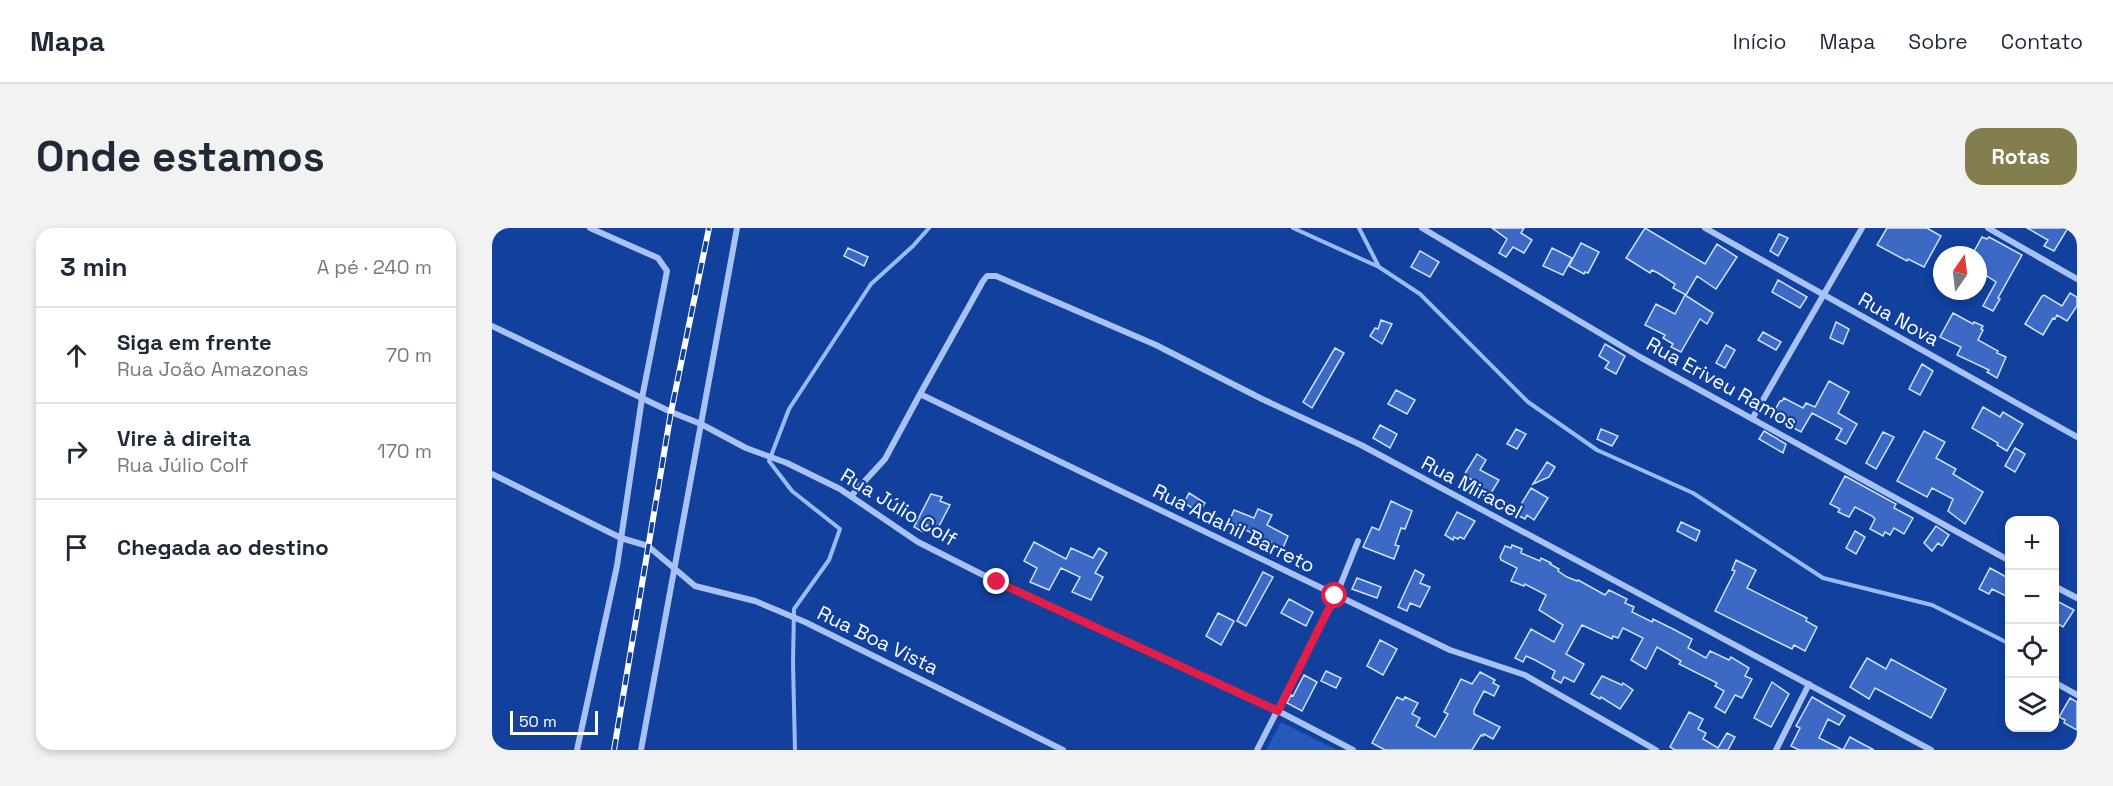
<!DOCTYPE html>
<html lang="pt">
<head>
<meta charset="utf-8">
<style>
  body { margin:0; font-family:"Space Grotesk",sans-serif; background:#f2f2f3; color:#1f2937 }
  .controls { position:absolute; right:18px; bottom:18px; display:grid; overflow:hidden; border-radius:12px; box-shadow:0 3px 9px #0003 }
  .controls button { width:54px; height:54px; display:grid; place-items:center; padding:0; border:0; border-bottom:2px solid #e0e1e3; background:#fff; color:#1f2937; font:30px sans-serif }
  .compass { position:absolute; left:1441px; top:18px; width:54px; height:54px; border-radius:50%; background:#fff; box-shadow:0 3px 9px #0003; rotate:14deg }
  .scale { position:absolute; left:18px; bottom:15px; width:88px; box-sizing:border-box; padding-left:6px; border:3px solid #fff; border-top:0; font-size:16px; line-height:21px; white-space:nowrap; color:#fff; -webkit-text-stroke:4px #12409d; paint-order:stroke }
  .stop { position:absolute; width:18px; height:18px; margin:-14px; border:4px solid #e11d48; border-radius:50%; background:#fff }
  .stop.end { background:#e11d48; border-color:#fff; box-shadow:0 2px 6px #0008 }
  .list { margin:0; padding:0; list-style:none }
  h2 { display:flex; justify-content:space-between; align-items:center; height:78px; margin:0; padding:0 24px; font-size:26px }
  h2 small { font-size:20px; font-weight:400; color:#747a83 }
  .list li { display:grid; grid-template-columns:39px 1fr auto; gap:18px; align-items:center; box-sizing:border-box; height:96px; padding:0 24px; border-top:2px solid #e0e1e3 }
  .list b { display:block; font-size:22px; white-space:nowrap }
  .list p { margin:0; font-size:20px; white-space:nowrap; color:#747a83 }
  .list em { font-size:20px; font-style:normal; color:#747a83 }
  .icon { flex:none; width:33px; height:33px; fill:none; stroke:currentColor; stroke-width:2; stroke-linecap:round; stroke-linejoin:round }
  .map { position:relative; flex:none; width:1585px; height:522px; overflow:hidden; border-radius:18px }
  header { display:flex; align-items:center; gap:36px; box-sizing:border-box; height:84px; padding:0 30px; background:#fff; border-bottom:2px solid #e0e1e3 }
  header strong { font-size:28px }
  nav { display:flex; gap:33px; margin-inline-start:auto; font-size:21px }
  .intro { display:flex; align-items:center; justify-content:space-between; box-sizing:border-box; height:144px; padding:0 36px }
  h1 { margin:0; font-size:42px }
  .button { padding:15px 27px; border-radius:18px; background:#847d4e; color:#fff; font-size:21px; font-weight:700 }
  main { display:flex; gap:36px; padding:0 36px }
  aside { flex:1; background:#fff; border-radius:18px; box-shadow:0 3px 9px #0003 }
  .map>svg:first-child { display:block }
  .green { fill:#2559bb }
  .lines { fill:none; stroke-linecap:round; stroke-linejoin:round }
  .stream { stroke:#9abbf7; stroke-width:4 }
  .building { fill:#3b69c4; stroke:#d0e0fe; stroke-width:1.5 }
  .street { stroke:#a8c2f4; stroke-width:6 }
  .rail-casing { stroke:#fff; stroke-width:6 }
  .rail { stroke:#12409d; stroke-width:4; stroke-dasharray:11; stroke-linecap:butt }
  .route { stroke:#e11d48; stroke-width:8 }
  .labels { text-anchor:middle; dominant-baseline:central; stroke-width:4.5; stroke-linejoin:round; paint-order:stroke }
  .street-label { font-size:20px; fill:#fff; stroke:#12409d }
</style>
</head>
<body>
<header>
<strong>Mapa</strong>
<nav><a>Início</a><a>Mapa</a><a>Sobre</a><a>Contato</a></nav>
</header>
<div class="intro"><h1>Onde estamos</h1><a class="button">Rotas</a></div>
<main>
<aside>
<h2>3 min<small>A pé · 240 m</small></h2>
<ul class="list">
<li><svg class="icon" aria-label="ahead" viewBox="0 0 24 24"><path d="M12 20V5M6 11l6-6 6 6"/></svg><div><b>Siga em frente</b><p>Rua João Amazonas</p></div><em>70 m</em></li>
<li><svg class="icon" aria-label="right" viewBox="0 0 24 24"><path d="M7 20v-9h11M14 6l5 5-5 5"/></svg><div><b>Vire à direita</b><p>Rua Júlio Colf</p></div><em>170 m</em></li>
<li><svg class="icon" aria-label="arrive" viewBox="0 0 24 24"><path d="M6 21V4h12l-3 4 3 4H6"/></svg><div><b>Chegada ao destino</b></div></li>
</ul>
</aside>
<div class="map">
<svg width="1585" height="522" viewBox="0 0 1585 522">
  <rect width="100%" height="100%" fill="#12409d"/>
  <path class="green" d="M789,494L845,522H774Z"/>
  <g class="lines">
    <path class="stream" d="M801,0L887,39
      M867,0L887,39L928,66L1036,174L1105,222L1201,265L1331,350L1440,377L1514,414
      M303,522L301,435L302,381L337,332L348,301L300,263L277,233L297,181L379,56L421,18L437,0"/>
  </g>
  <path class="building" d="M1000,0H1032L1029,5L1040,12L1032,25L1021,19L1014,29L1007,25L1015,11Z
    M1153,0L1213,36L1225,16L1245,29L1224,61L1205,48L1194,67L1181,60L1183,56L1166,45L1160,42L1158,45L1134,30Z
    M1395,0H1435L1449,8L1432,39L1416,31L1415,33L1385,17Z
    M1535,0H1576L1562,23L1552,18L1556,12Z
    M1287,6L1296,10L1286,28L1278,23Z
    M1490,9L1495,11L1497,9L1530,27L1506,70L1508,71L1501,83L1491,78L1504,54L1486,42V27H1480Z
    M1089,15L1107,24L1096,45L1093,44L1092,46L1077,38Z
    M356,20L376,29L372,38L352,28Z
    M1060,20L1080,30L1071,47L1051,38Z
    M928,23L947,34L938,49L919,39Z
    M1286,52L1315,69L1308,80L1280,64Z
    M1578,65L1585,69V78L1575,93L1565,87L1563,91L1561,90L1551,107L1533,96L1550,68L1552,67L1570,78Z
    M1193,67L1221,85L1215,96L1208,91L1189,124L1179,119L1181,116L1171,110L1173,107L1153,97L1164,76L1183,86Z
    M1461,85L1481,96L1482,94L1491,98L1489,101L1491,102L1486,112L1506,123L1505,125L1514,129L1505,150L1495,144L1497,142L1465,127L1469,119L1448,109Z
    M889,92L900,96L890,116L878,108L883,100L886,101Z
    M1344,94L1357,101L1351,116L1338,110Z
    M1271,104L1289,114L1284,122L1266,112Z
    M1113,116L1133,128L1124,146L1113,140L1117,134L1107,128Z
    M1234,117L1243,122L1233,140L1224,135Z
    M843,120L852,125L820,180L811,174Z
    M1430,136L1441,143L1428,167L1417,161Z
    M1337,153L1357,164L1346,185L1365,196L1354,216L1344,211L1350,201L1320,185L1309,204L1282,189L1281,185L1288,173H1290L1292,170L1311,180L1314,175L1323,179Z
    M904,162L923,172L915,186L896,176Z
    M1491,179L1508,189L1511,184L1531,196L1515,223L1505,217L1506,215L1480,200Z
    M888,197L905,206L898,220L881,210Z
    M1024,201L1034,206L1025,221L1015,216Z
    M1109,201L1126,208L1120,218L1105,211Z
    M1272,203L1294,216L1291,225L1267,211Z
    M1432,203L1453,214L1444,230L1464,241L1461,246L1491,264L1473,296L1456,283L1461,271L1440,260L1435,269L1405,253Z
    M1391,204L1402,209L1384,241L1374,235Z
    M1523,220L1533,226L1523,244L1513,238Z
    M985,226L994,232L988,242L1007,252L996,270L986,264L990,258L972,247Z
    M1055,234L1063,239L1057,249L1041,256Z
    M1353,248L1404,276L1402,280L1421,290L1412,306L1402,300L1398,307L1393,304L1391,308L1378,301L1383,291L1380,288L1363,279L1357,289L1346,284L1348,281L1338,276Z
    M1039,260L1056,270L1042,292L1035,287L1033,291L1023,286Z
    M697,265L713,275L707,284L692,275Z
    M439,266L450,269L448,273L458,277L445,302L435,297L431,304L422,299Z
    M899,273L920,283L913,301L909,300L903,317L907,318L902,331L871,319L880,299L887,302Z
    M766,281L780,287L775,297L796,308L791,320L737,294L742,282L762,290Z
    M965,284L983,293L972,311L968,309L966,311L962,309L961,312L953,307Z
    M1189,294L1208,303L1204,313L1185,303Z
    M1444,298L1457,307L1450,318L1446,315L1440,323L1432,315Z
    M1363,303L1373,309L1364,326L1354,320Z
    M542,314L574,331L579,320L601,330L607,320L615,325L603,345L611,349L599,372L580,364L588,349L569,340L557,362L538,354L545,340L532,333Z
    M1020,317L1030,321L1029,325L1048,333L1049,330L1059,335L1058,336L1067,341L1066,343L1075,349L1085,353L1086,352L1113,367L1117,362L1135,371L1133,375L1142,379L1140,384L1160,394L1161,391L1181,401L1200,411L1196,420L1214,430L1218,423L1237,432L1239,429L1257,440L1253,448L1260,451L1250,470L1243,467L1233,485L1223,479L1232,463L1223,458L1225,455L1187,436L1189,433L1165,419L1154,441L1139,432L1151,410L1131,400L1126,410L1121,408L1120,411L1090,397L1074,426L1092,436L1082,454L1072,449L1069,455L1060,450L1063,443L1043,432L1034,428L1031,434L1023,430L1039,401L1062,414L1071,397L1047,382L1054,367L1033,356L1032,358L1019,353L1025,340L1009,332L1008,329L1013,318L1019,320Z
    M1244,332L1264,342L1255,360L1315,390L1314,393L1325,399L1313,423L1302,417L1300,421L1223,383L1243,343L1240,342Z
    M1498,340L1518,351V370L1500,361L1497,366L1487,361Z
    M923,342L932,347L928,355L938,359L928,379L918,375L915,383L906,379Z
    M771,344L781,349L754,398L745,393Z
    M865,350L889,359L885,370L860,361Z
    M797,371L821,384L814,398L789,385Z
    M1563,372L1582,382L1571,399L1563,394Z
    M726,385L742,393L729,417L714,408Z
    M888,412L905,421L891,447L875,438Z
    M1375,430L1394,441L1399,431L1454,461L1439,490L1383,460L1377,471L1358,459Z
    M834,443L849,450L844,460L829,453Z
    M988,444L1003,452L1001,455L1007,458L1002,468L992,463L982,482V486L1008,499L1001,511L992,506L991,508L989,507L980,522H893L880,515L905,469L911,472L913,469L926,475L920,486L928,490L924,498L943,509L956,486L952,484L969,451L980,456Z
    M812,447L825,454L810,483L795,475L799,467L801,468Z
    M1110,448L1130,457L1131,455L1141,462L1128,481L1109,469L1108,471L1099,466Z
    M1280,454L1297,466L1279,499L1262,490Z
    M1320,469L1353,488L1347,497L1336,491L1327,510L1351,522H1307L1299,518L1308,500L1304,498Z
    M1578,470L1585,474V502L1572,495L1573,492L1567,489Z
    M1197,484L1211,491L1206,501L1214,505L1211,511L1226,520L1235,505L1243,509L1236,522H1183L1178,519Z
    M1358,509L1365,513L1382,522H1351Z"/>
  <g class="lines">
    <path class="street" d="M930,0L1148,129L1518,333
      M1213,0L1585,209
      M1496,0L1585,51
      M0,98L179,184L209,196L254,220L295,235L348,261L426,314L505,354L786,483L861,522
      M1260,191L1370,0
      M0,246L129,310L156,318L203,358L263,373L313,394L571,522
      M359,268L393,231L428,166
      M1562,358L1585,370
      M1562,454L1585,467
      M0,519L6,522
      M85,522L125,338L150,170L175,43L166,30L98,0
      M149,522L245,0
      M765,522L844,368L866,313
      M1164,522L1033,447L958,422L428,166L491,53L495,48H504L664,117L770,171L869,217L1439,522
      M1284,522L1317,456"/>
    <defs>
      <path id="rail" d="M122,522L179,184L217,0"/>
    </defs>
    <use href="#rail" class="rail-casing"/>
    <use href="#rail" class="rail"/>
  </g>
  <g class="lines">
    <path class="route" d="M505,354L786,483L843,368"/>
  </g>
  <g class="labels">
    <g class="street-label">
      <text transform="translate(1407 91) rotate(29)">Rua Nova</text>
      <text transform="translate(1230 155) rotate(29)">Rua Eriveu Ramos</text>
      <text transform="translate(980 259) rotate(28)">Rua Miracel</text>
      <text transform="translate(407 279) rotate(31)">Rua Júlio Colf</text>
      <text transform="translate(742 300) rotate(26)">Rua Adahil Barreto</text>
      <text transform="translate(386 412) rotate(26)">Rua Boa Vista</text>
    </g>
  </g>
</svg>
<div class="controls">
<button>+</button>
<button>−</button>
<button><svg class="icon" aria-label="locate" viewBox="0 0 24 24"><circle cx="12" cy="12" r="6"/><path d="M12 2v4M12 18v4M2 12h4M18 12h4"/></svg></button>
<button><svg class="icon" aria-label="layers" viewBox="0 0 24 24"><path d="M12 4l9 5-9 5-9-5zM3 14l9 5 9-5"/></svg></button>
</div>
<svg class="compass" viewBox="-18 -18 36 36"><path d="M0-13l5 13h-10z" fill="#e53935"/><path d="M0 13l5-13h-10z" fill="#747a83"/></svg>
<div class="scale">50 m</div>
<div class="stop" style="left:843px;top:368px"></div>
<div class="stop end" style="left:505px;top:354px"></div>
</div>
</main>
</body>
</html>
